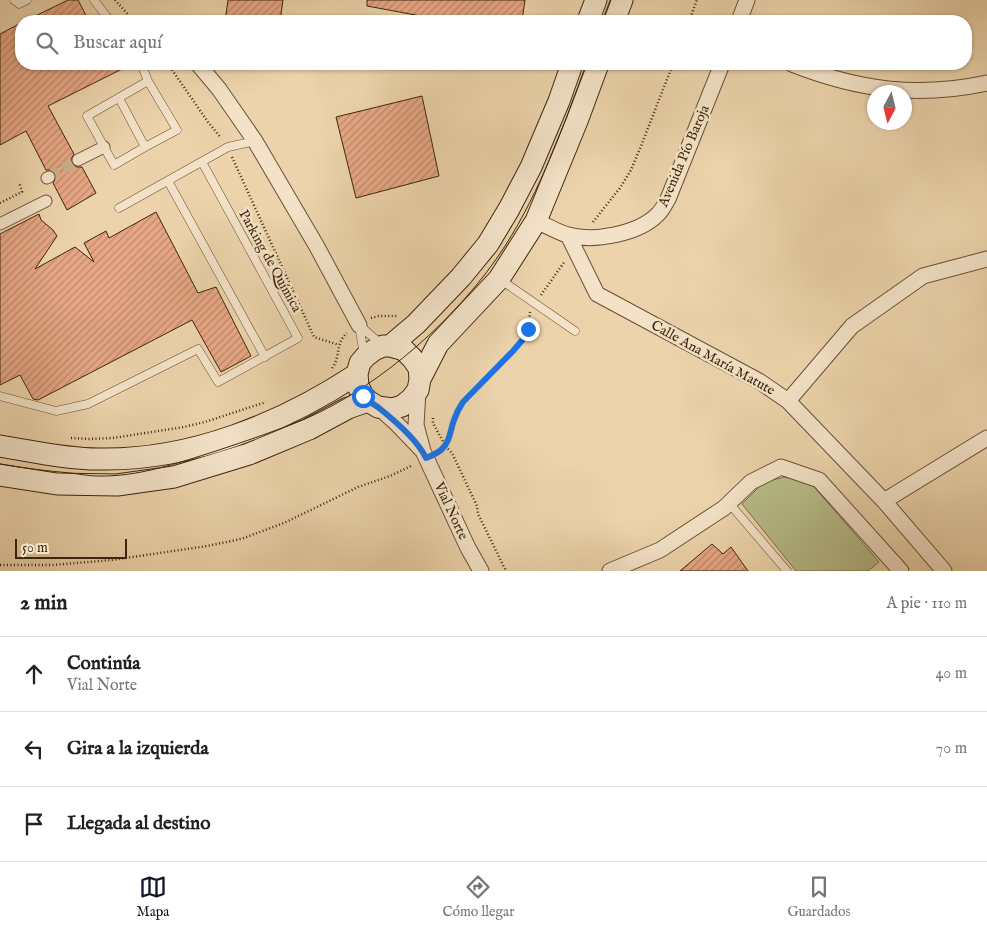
<!DOCTYPE html>
<html lang="es">
<head>
<meta charset="utf-8">
<style>
  body { margin:0; font-family:"IM FELL English",serif; background:#f2f2f2; color:#202124 }
  .compass { position:absolute; left:867px; top:85px; width:45px; height:45px; border-radius:50%; background:#fff; box-shadow:0 1px 4px #0004; rotate:187deg }
  .scale { position:absolute; left:15px; bottom:12px; width:112px; box-sizing:border-box; padding-left:5px; border:2px solid #3e250b; border-top:0; font-size:14px; line-height:18px; white-space:nowrap; color:#3e250b; -webkit-text-stroke:4px #f3e2c8; paint-order:stroke }
  .stop { position:absolute; width:15px; height:15px; margin:-11px; border:4px solid #1a73e8; border-radius:50%; background:#fff }
  .stop.end { background:#1a73e8; border-color:#fff; box-shadow:0 1px 5px #0008 }
  .list { margin:0; padding:0; list-style:none }
  h2 { display:flex; justify-content:space-between; align-items:center; height:65px; margin:0; padding:0 20px; font-size:21px }
  h2 small { font-size:16px; font-weight:400; color:#757577 }
  .list li { display:grid; grid-template-columns:32px 1fr auto; gap:15px; align-items:center; box-sizing:border-box; height:75px; padding:0 20px; border-top:1px solid #e0e0e0 }
  .list b { display:block; font-size:19px; white-space:nowrap }
  .list p { margin:0; font-size:16px; white-space:nowrap; color:#757577 }
  .list em { font-size:16px; font-style:normal; color:#757577 }
  .icon { flex:none; width:28px; height:28px; fill:none; stroke:currentColor; stroke-width:2; stroke-linecap:round; stroke-linejoin:round }
  .map { position:relative; flex:none; width:987px; height:571px; overflow:hidden }
  .search { position:absolute; background:#fff; box-shadow:0 1px 4px #0004; left:15px; right:15px; top:15px; height:55px; display:flex; align-items:center; gap:12px; box-sizing:border-box; padding:0 18px; border-radius:20px; color:#757577; font-size:19px }
  .sheet { height:290px; background:#fff }
  nav { display:flex; justify-content:space-around; align-items:center; box-sizing:border-box; height:70px; border-top:1px solid #e0e0e0; background:#fff; font-size:14px; color:#757577 }
  nav a { display:grid; justify-items:center; gap:2px }
  nav .on { color:#111827 }
  .map>svg:first-child { display:block }
  .garden { fill:#b7bc89; stroke:#7a704a }
  .building { fill:url(#building-hatch); stroke:#3e250b }
  .lines { fill:none; stroke-linecap:round; stroke-linejoin:round }
  .pedestrian-tunnel { stroke:#c9b08b; stroke-width:11; stroke-dasharray:11 5.5; stroke-linecap:butt }
  .service-casing { stroke:#6a5033; stroke-width:9 }
  .pedestrian-casing { stroke:#6a5033; stroke-width:13 }
  .minor-casing { stroke:#6a5033; stroke-width:17 }
  .secondary-casing { stroke:#3e250b; stroke-width:23 }
  .path { stroke:#3e250b; stroke-width:2.5; stroke-dasharray:1 2.5; stroke-linecap:butt }
  .service { stroke:#f3e2c8; stroke-width:8 }
  .pedestrian { stroke:#f3e2c8; stroke-width:11 }
  .minor { stroke:#f3e2c8; stroke-width:15 }
  .secondary { stroke:#f3e2c8; stroke-width:21 }
  .tram { stroke:#3e250b; stroke-width:1 }
  .route { stroke:#1a73e8; stroke-width:6 }
  .labels { text-anchor:middle; dominant-baseline:central; stroke-width:5; stroke-linejoin:round; paint-order:stroke }
  .street-label { font-size:14px; fill:#3e250b; stroke:#f3e2c8 }
</style>
</head>
<body>
<div class="map">
<svg width="987" height="571" viewBox="0 0 987 571">
  <defs>
    <pattern id="building-hatch" width="6" height="6" patternUnits="userSpaceOnUse" patternTransform="scale(1.25)"><rect width="6" height="6" fill="#e7a785"/><path d="M-1 1l2-2M0 6l6-6M5 7l2-2" fill="none" stroke="#bd886b"/></pattern>
  </defs>
  <rect width="100%" height="100%" fill="#ecd3ab"/>
  <filter id="stains"><feTurbulence type="fractalNoise" baseFrequency=".004" numOctaves="4"/><feColorMatrix values="0 0 0 0 .2 0 0 0 0 .09 0 0 0 0 .02 0 0 0 .5 -.17"/></filter>
  <radialGradient id="worn" r=".72"><stop offset=".6" stop-color="#630" stop-opacity="0"/><stop offset="1" stop-color="#630" stop-opacity=".3"/></radialGradient>
  <path class="garden" d="M785,477L810,482L879,562L868,571H796L742,504L764,482Z"/>
  <path class="building" d="M68,0H78L89,21H25Z
    M228,0H283L280,21H225Z
    M367,0H525L522,21H448L367,6Z
    M21,23V64H132L48,106L74,154L71,159L72,164L77,167H82L96,193L67,210L53,183L56,178L55,173L50,170H46L26,131L0,145V34Z
    M422,96L439,176L356,198L336,117Z
    M156,212L198,293L216,287L251,356L221,372L192,320L38,400L33,399L20,375L0,385V234L39,214L41,220L53,230L57,236L35,269L75,247L94,262L84,243L106,231L109,238Z
    M712,544L723,554L731,547L748,571H680Z"/>
  <g class="lines">
    <path class="pedestrian-tunnel" d="M49,177L78,160"/>
    <defs>
      <path id="service" d="M14,0L19,4L27,0
        M94,0L110,21
        M142,66L148,81L177,130L145,147L114,165L87,116L148,81
        M119,98L145,147
        M168,181L265,357
        M119,208L228,147L255,141
        M501,280L575,331
        M359,325L364,355
        M359,325L382,345
        M0,396L56,411L88,404L198,349L218,382L298,338L202,162
        M729,503L787,571"/>
      <path id="pedestrian" d="M78,160L104,147
        M47,178L49,177
        M0,224L46,201"/>
      <path id="minor" d="M739,21L747,0
        M198,64L219,89L255,141L316,245L359,325
        M792,64C858,90 917,98 987,83
        M536,221C546,225 557,232 568,235C594,242 638,234 657,215C662,211 665,204 668,199L722,64
        M568,235L597,294L759,381L788,401L884,501L944,571
        M418,390L416,425L423,451L468,548L481,571
        M788,401L852,326L923,276L987,259
        M378,407L397,424L422,450
        M884,501L987,438
        M610,571L660,550L724,508L751,482L781,467L819,480L901,571"/>
      <path id="secondary" d="M588,21L596,0
        M614,21L622,0
        M390,346L416,324L461,277L488,244L509,209L531,167L559,101L572,64
        M420,379L419,368L412,358L404,350L390,346H383L374,350L365,357L360,363L357,374L358,386L363,396L368,401L378,407L392,409L402,406L411,399L418,390L420,379L438,344L499,279L536,221L577,121L598,64
        M0,446C32,451 65,459 98,459C190,461 281,424 357,374
        M0,475L57,484L117,485L174,477L249,454L309,429L348,408L368,401"/>
    </defs>
    <use href="#service" class="service-casing"/>
    <use href="#pedestrian" class="pedestrian-casing"/>
    <use href="#minor" class="minor-casing"/>
    <use href="#secondary" class="secondary-casing"/>
    <path class="path" d="M115,0L134,21
      M689,21L697,0
      M168,64L208,122L221,138
      M232,157L314,337L339,345
      M0,203L22,192L19,182
      M593,222L620,188L631,170L641,146L673,64
      M541,295L565,261
      M371,318L379,316H398
      M332,368C341,357 335,343 347,333
      M433,418V423L446,447L452,453L477,506L478,514L506,571
      M71,438L90,439L113,438L184,427L205,422L266,402
      M438,452C450,443 450,432 454,420C456,413 459,408 463,402L503,362L525,337L528,329L530,312
      M0,565H52L112,560L207,546L241,539L284,523L358,487L390,476L413,465"/>
    <use href="#service" class="service"/>
    <use href="#pedestrian" class="pedestrian"/>
    <use href="#minor" class="minor"/>
    <use href="#secondary" class="secondary"/>
    <path class="tram" d="M603,21L611,0
      M0,464C23,468 47,471 70,473C79,474 89,476 98,476C138,477 178,463 216,451C246,441 276,431 305,419C381,386 460,316 505,246C541,190 563,126 587,64"/>
  </g>
  <g class="lines">
    <path class="route" d="M363,396C368,401 374,404 379,408C394,420 418,441 426,458C431,456 437,453 441,450C450,442 450,431 454,420C456,414 459,408 463,402L513,351L525,337L528,329"/>
  </g>
  <g class="labels">
    <g class="street-label">
      <text transform="translate(684 156) rotate(-67)">Avenida Pío Baroja</text>
      <text transform="translate(270 261) rotate(61)">Parking de Química</text>
      <text transform="translate(713 358) rotate(29)">Calle Ana María Matute</text>
      <text transform="translate(451 511) rotate(65)">Vial Norte</text>
    </g>
  </g>
  <rect width="100%" height="100%" filter="url(#stains)"/>
  <rect width="100%" height="100%" fill="url(#worn)"/>
</svg>
<svg class="compass" viewBox="-18 -18 36 36"><path d="M0-13l5 13h-10z" fill="#e53935"/><path d="M0 13l5-13h-10z" fill="#757577"/></svg>
<div class="scale">50 m</div>
<div class="stop" style="left:363px;top:396px"></div>
<div class="stop end" style="left:528px;top:329px"></div>
<div class="search"><svg class="icon" aria-label="search" viewBox="0 0 24 24"><circle cx="10" cy="10" r="6"/><path d="M15 15l6 6"/></svg>Buscar aquí</div>
</div>
<section class="sheet">
<h2>2 min<small>A pie · 110 m</small></h2>
<ul class="list">
<li><svg class="icon" aria-label="ahead" viewBox="0 0 24 24"><path d="M12 20V5M6 11l6-6 6 6"/></svg><div><b>Continúa</b><p>Vial Norte</p></div><em>40 m</em></li>
<li><svg class="icon" aria-label="left" viewBox="0 0 24 24"><path d="M17 20v-9H6M10 6l-5 5 5 5"/></svg><div><b>Gira a la izquierda</b></div><em>70 m</em></li>
<li><svg class="icon" aria-label="arrive" viewBox="0 0 24 24"><path d="M6 21V4h12l-3 4 3 4H6"/></svg><div><b>Llegada al destino</b></div></li>
</ul>
</section>
<nav>
<a class="on"><svg class="icon" aria-label="map" viewBox="0 0 24 24"><path d="M3 6l6-2 6 2 6-2v14l-6 2-6-2-6 2zM9 4v14M15 6v14"/></svg>Mapa</a>
<a><svg class="icon" aria-label="directions" viewBox="0 0 24 24"><path d="M12 3l9 9-9 9-9-9zM9 14v-3h6M13 9l2 2-2 2"/></svg>Cómo llegar</a>
<a><svg class="icon" aria-label="saved" viewBox="0 0 24 24"><path d="M7 4h10v16l-5-4-5 4z"/></svg>Guardados</a>
</nav>
</body>
</html>
